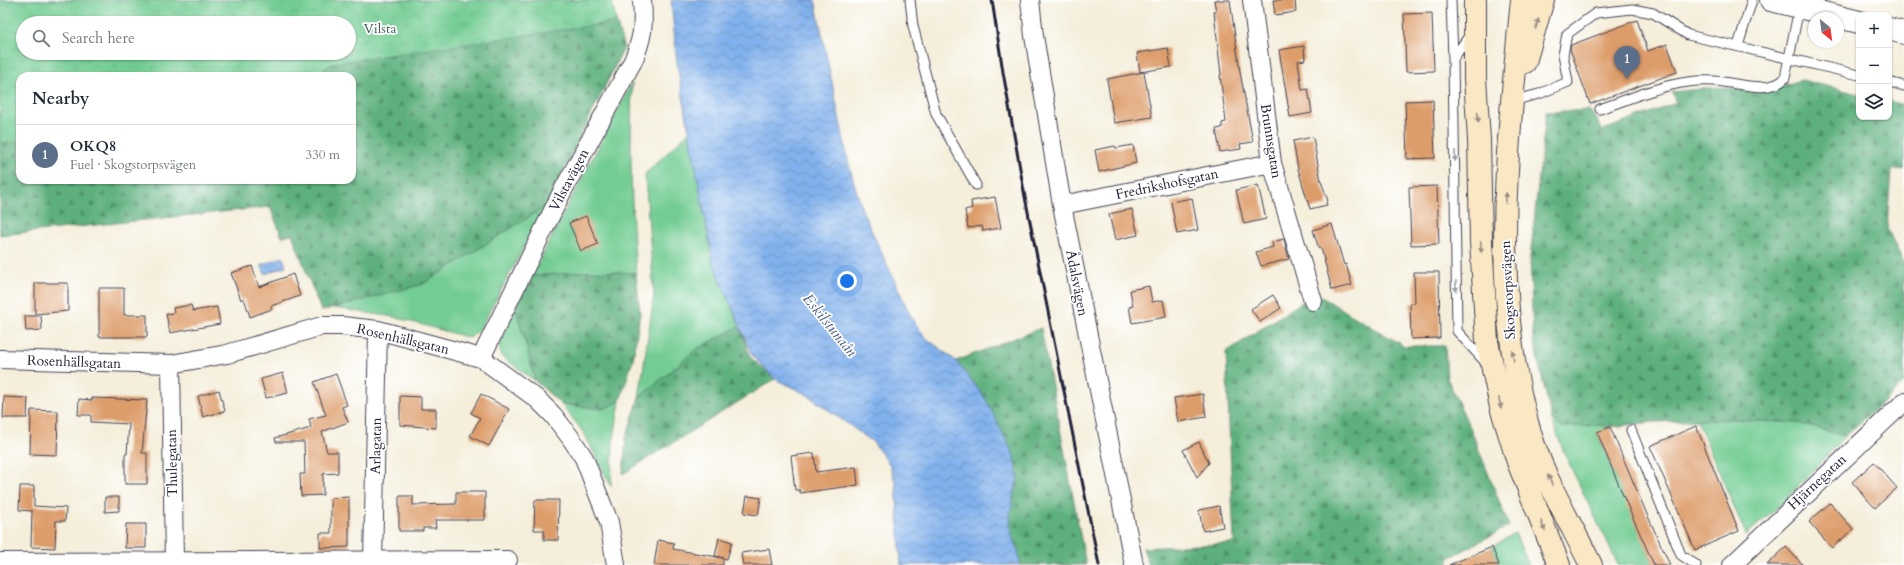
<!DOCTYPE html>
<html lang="en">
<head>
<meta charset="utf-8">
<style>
  body { margin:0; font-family:Cardo,serif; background:#f6f6f7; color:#1f2937 }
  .controls { position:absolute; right:12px; top:12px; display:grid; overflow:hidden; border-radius:8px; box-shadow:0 1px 3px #0004 }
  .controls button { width:36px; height:36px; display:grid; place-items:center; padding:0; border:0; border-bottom:1px solid #e0e1e3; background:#fff; color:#1f2937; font:20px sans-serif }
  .compass { position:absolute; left:1808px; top:12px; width:36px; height:36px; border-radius:50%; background:#fff; box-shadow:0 1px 3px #0004; rotate:151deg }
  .you { position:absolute; left:847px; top:281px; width:14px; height:14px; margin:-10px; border:3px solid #fff; border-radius:50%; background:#1a73e8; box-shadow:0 0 0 6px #1a73e833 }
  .badge { display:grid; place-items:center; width:26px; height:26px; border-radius:50%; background:#b5179e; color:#fff; font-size:13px; font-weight:700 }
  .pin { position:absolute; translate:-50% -33px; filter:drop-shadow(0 1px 2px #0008) }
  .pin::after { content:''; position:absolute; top:21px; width:14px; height:12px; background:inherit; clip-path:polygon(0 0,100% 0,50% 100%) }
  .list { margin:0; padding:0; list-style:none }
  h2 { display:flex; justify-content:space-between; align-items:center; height:52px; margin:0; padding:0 16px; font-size:17px }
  h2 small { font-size:13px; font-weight:400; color:#747a83 }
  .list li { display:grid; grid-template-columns:26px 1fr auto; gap:12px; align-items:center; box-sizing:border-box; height:60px; padding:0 16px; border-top:1px solid #e0e1e3 }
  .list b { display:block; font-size:15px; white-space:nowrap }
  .list p { margin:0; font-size:13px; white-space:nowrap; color:#747a83 }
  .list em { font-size:13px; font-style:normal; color:#747a83 }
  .icon { flex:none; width:22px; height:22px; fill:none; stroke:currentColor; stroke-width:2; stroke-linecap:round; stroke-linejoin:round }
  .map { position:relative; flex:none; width:1904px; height:565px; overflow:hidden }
  .search { position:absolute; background:#fff; box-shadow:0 1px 3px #0004; left:16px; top:16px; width:340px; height:44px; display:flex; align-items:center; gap:10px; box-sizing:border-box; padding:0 14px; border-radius:22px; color:#747a83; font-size:15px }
  .panel { position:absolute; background:#fff; box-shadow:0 1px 3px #0004; left:16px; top:72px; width:340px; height:112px; border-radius:12px }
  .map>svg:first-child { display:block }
  .green { fill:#72cc93; stroke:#4a7767 }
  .forest { fill:url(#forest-firs); stroke:#40695c; fill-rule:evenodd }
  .park { fill:url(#park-crowns); stroke:#4a7767; fill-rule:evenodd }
  .water { fill:url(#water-waves); stroke:#526a94 }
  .building { fill:#dd9d6a }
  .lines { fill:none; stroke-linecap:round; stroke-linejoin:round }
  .service-casing { stroke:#424153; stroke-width:11 }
  .minor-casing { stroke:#424153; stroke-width:20 }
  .tertiary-casing { stroke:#424153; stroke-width:24 }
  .secondary-casing { stroke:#424153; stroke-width:24 }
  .service { stroke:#fff; stroke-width:9 }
  .minor { stroke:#fff; stroke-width:18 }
  .tertiary { stroke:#fff; stroke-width:22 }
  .secondary { stroke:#fae7c3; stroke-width:22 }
  .rail { stroke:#22223b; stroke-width:3 }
  .oneway { fill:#998e86 }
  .oneway2 { fill:#9c9ca7 }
  .labels { text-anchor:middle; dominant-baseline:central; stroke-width:3.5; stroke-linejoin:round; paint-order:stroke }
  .park-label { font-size:14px; fill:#3e5e5a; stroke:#fff }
  .street-label { font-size:14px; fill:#22223b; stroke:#fff }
  .water-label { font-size:15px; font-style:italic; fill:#485b82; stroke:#fff }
</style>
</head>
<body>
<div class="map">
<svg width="1904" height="565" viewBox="0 0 1904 565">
  <defs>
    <pattern id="forest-firs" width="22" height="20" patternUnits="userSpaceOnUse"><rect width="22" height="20" fill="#5db07d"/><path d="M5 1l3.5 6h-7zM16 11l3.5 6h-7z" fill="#4c8f68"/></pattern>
    <pattern id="park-crowns" width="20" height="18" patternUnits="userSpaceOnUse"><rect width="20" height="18" fill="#72cc93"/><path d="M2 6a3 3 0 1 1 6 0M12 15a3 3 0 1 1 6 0" fill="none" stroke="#62af80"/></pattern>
    <pattern id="water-waves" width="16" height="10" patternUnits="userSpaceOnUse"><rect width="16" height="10" fill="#81b1ec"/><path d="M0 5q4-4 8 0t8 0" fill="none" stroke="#6990c0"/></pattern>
  </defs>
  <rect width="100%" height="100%" fill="#fff"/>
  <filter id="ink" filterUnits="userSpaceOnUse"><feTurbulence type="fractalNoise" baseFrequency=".025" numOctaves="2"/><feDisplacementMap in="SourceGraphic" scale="8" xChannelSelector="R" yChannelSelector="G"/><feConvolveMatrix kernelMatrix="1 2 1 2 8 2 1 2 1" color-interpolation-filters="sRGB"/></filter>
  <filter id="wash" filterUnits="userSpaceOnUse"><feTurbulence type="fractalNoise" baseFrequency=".012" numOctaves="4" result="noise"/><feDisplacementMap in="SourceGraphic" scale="16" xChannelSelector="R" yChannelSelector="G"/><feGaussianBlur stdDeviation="0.9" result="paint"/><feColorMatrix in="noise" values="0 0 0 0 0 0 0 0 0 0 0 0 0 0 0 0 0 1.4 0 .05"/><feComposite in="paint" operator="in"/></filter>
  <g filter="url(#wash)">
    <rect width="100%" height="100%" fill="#f4eeda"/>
    <path class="green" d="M632,83C630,146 631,209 636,273L591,271L532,276L562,216Z
      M689,132L713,262L740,326L697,349L639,398L654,295L645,174Z
      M546,206L480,329L470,338L394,317L334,308L423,284Z
      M515,307L526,344L535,381L501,356L499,345Z
      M620,401L613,445L611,486L584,433L561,404L602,409Z
      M1732,419L1799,423L1845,436L1785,501L1746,535L1697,420Z
      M1552,420L1562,427L1600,425L1610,427L1597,433L1654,565H1618L1564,453Z
      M1515,533L1529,565H1499L1492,547Z"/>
    <path class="forest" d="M0,0H610L624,48L546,206L423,284L321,311L292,234L282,237L270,207L0,235ZM23,23H349V53H23ZM20,76H352V180H20Z
      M1802,80L1859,94V117H1889V101L1904,105V169L1891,170L1887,228L1904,264V384L1845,436L1799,423L1730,419L1653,422L1610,427L1600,425L1562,427L1552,420L1533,339L1530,258L1546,112L1589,110L1597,120L1601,131L1676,103L1672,92L1718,87L1759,92Z
      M591,271L636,273L640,313L633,360L620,401L602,409L561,404L535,381L526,344L515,307L532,276Z
      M1318,295L1404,346H1445L1447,378L1471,430L1509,526L1449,558V565H1149L1143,548L1234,543L1226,352L1302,302Z
      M740,326L750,357L775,379L623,474L626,438L639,398L697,349Z
      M1041,328L1086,565H1020L1018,551L1011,534L1010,513L1018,477L985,398L956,361Z"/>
    <path class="park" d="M0,0H612L616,22L334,63L311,76H20V142L0,143ZM23,23H349V53H23Z"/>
    <path class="water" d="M671,0H815L849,165L862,210L912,319L926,338L956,361L985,398L1013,453L1018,477L1010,513L1011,534L1018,551L1020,565H901L896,484L890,465L873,442L806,394L775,379L752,355L713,262L677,64Z
      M283,257L286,266L265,274L261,265Z"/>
    <g id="blocks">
      <path class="building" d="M1214,0H1230L1240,72L1253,142L1240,144L1241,149L1220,152L1216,129L1222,128V123L1226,122L1220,75H1221L1214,12H1216Z
        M1273,0H1295L1296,12L1275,15Z
        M1432,13L1434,71L1406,72L1404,14Z
        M1637,20L1648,51L1667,44L1677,72L1590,104L1570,49L1571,45Z
        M1304,46L1305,60L1298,61L1302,90L1308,89L1312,113L1290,117L1279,50Z
        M1168,48L1171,67L1140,72L1137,53Z
        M1144,72L1152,117L1114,123L1107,79Z
        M1433,100L1435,158L1407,159L1405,101Z
        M1313,137L1321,181L1328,201L1326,202L1327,205L1310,209L1298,169L1293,141Z
        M1133,145L1136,163L1099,172L1095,150L1115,146L1116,148Z
        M1258,185L1266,219L1244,224L1236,190Z
        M1437,186L1439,244L1411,245L1409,187Z
        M995,197L1001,228L983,231L982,226L968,228L965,210L972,208L971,201Z
        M1192,198L1198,230L1177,234L1171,202Z
        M1132,209L1138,235L1115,240L1109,214Z
        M586,216L598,244L581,251L569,223Z
        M1332,224L1344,265L1346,264L1352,285L1332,290L1321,248L1319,249L1313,230Z
        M1284,239L1289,259L1261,266L1256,252L1273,247L1272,242Z
        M252,266L259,287L293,274L300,296L271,306L272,309L250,317L244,298L241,300L231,273Z
        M1414,272H1439L1440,338L1411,339L1410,303H1415Z
        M35,283H68V311L35,314Z
        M1149,286L1152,302L1163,300L1166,317L1132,323L1129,307L1133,306L1130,290Z
        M99,288H124V315H147V337H99Z
        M1273,295L1281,308L1260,322L1251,309Z
        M191,305L193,311L217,307L220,324L170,333L166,314L174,313L173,308Z
        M25,316H41L42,330L26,331Z
        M283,373L288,393L266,398L261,379Z
        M336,374L347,405L342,407L348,422L322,432L327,452H338V473L323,474V495L301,496L300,474H305L304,442H276L275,438L311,428L309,419L326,415L314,382Z
        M219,390L225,411L203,417L198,396Z
        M481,394L509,409L489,446L470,436L480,418L471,413Z
        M1203,394L1206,417L1178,422L1174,398Z
        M400,396L421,397V409H436V428L400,425Z
        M4,397L28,398L27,418H3Z
        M92,398L147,400L142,453H147V484H125V454H127L129,424L91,422V415H78L79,399L92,400Z
        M31,410L58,411L57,455L30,454Z
        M1696,426L1739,531L1695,550L1650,446Z
        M1610,427L1646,512L1670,565H1654L1625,500L1597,432Z
        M1199,442L1209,463L1197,477L1183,450Z
        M814,453L816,472L856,467L858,485L800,493V490H795L791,456Z
        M1874,462L1897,488L1875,508L1852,482Z
        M20,486H34V506L66,508L65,521H56L55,548L31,547L32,511L19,510Z
        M456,492H485V520H435L436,528H423V531H399V496H413V505L456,504Z
        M747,496L761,498L758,515L744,513Z
        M105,497H119V511L105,512Z
        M349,497V547L320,548V533H331V498Z
        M535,500H559L558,540H544V530H534Z
        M1830,503L1853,529L1832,548L1809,522Z
        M1219,506L1223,527L1203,531L1199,510Z
        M126,524H146V548H125Z
        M719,538L732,542L727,559L715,556Z
        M658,540L674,543L673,549L723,558V565H654Z
        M1492,547L1499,565H1449Z
        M1786,547L1803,565H1767Z
        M769,549L772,565H743L741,553Z"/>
    </g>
  </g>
  <g filter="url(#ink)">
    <use href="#blocks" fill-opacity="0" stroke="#424153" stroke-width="1"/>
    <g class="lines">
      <defs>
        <path id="service" d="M910,0L913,26L936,114L976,185
          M1451,0L1453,59
          M1471,33L1453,59L1457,331L1487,364
          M1738,46L1752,0
          M1889,82L1904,86
          M1512,101L1539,94L1568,82L1563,55L1567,34L1596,13L1632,9L1653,13L1688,35L1859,75
          M1600,109C1638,96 1675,78 1715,81C1734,82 1771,95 1785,78L1799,8
          M1631,430L1681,555L1696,565"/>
        <path id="minor" d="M1030,0L1034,36L1062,205L1134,565
          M1252,0L1272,163L1313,301
          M1062,205L1272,163
          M481,358L562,192L633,61C643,37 644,26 642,0
          M0,359L171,364L227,354L322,326H342L378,330L481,358L537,399L553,415L570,437L584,458L609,522L616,565
          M171,364L174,561
          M373,561L378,330
          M0,562L508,560
          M1732,565L1904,402"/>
        <path id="tertiary" d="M1771,0L1859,22
          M1889,29L1904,33"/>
        <path id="secondary" d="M1475,0V78L1479,140L1481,242L1487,341L1501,407L1518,462L1559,565
          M1522,0C1508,139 1490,285 1527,422C1539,470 1569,520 1591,565
          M1525,62L1543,0"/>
      </defs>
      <use href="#service" class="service-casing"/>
      <use href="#minor" class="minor-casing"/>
      <use href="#tertiary" class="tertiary-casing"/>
      <use href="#secondary" class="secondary-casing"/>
      <use href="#service" class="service"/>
      <use href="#minor" class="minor"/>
      <use href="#tertiary" class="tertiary"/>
      <use href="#secondary" class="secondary"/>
      <path class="rail" d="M992,0L1003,72L1025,197L1099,565"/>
    </g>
    <defs><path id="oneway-solid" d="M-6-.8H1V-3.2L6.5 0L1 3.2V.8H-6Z"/></defs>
    <g class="oneway">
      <use href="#oneway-solid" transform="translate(1537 24) rotate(-74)"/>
      <use href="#oneway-solid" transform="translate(1478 117) rotate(86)"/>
      <use href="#oneway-solid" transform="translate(1506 198) rotate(-86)"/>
      <use href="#oneway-solid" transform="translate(1481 247) rotate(87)"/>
      <use href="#oneway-solid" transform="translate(1513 356) rotate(-98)"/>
      <use href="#oneway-solid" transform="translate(1500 403) rotate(77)"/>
      <use href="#oneway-solid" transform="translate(1550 480) rotate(-115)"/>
      <use href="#oneway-solid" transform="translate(1543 526) rotate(69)"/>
    </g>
    <g class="oneway2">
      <use href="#oneway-solid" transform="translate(1455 156) rotate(89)"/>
      <use href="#oneway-solid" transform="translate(1456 286) rotate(89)"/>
    </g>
  </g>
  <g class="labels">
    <g class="park-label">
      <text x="380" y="28">Vilsta</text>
    </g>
    <g class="street-label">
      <text transform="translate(1271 141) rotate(81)">Brunnsgatan</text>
      <text transform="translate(569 180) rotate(-62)">Vilstavägen</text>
      <text transform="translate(1167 184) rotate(-12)">Fredrikshofsgatan</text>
      <text transform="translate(1077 283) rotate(79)">Ådalsvägen</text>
      <text transform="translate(1508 290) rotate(-93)">Skogstorpsvägen</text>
      <text transform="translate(403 339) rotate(13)">Rosenhällsgatan</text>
      <text transform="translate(74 362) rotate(2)">Rosenhällsgatan</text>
      <text transform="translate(376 446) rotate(-89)">Arlagatan</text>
      <text transform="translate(172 463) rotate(-91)">Thulegatan</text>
      <text transform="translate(1817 482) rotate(-43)">Hjärnegatan</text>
    </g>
    <g class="water-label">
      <text transform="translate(830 325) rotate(51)">Eskilstunaån</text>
    </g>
  </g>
</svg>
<div class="controls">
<button>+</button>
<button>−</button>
<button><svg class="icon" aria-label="layers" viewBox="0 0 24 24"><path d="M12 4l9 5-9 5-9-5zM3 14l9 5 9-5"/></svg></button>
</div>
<svg class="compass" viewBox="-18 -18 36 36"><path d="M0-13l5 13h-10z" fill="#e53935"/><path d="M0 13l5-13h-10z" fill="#747a83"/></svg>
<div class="you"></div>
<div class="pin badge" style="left:1627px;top:79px;background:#5c6f8a">1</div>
<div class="search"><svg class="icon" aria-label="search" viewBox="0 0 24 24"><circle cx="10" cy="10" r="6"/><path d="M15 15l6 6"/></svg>Search here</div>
<section class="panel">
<h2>Nearby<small></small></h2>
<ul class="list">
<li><span class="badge" style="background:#5c6f8a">1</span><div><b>OKQ8</b><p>Fuel · Skogstorpsvägen</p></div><em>330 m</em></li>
</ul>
</section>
</div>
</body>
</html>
